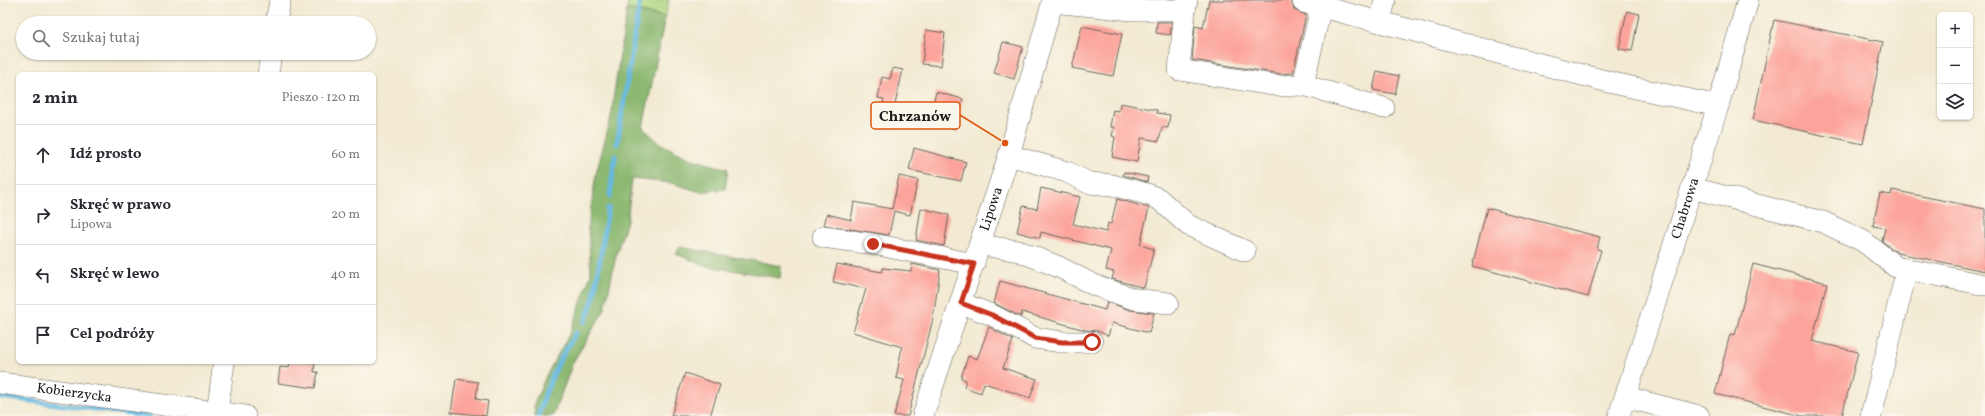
<!DOCTYPE html>
<html lang="pl">
<head>
<meta charset="utf-8">
<style>
  body { margin:0; font-family:Vollkorn,serif; background:#f7f7f7; color:#2b2b33 }
  .controls { position:absolute; right:12px; top:12px; display:grid; overflow:hidden; border-radius:6px; box-shadow:0 1px 3px #0004 }
  .controls button { width:36px; height:36px; display:grid; place-items:center; padding:0; border:0; border-bottom:1px solid #e1e1e2; background:#fff; color:#2b2b33; font:20px sans-serif }
  .stop { position:absolute; width:12px; height:12px; margin:-9px; border:3px solid #c8321e; border-radius:50%; background:#fff }
  .stop.end { background:#c8321e; border-color:#fff; box-shadow:0 1px 4px #0008 }
  .list { margin:0; padding:0; list-style:none }
  h2 { display:flex; justify-content:space-between; align-items:center; height:52px; margin:0; padding:0 16px; font-size:17px }
  h2 small { font-size:13px; font-weight:400; color:#7c7c81 }
  .list li { display:grid; grid-template-columns:26px 1fr auto; gap:12px; align-items:center; box-sizing:border-box; height:60px; padding:0 16px; border-top:1px solid #e1e1e2 }
  .list b { display:block; font-size:15px; white-space:nowrap }
  .list p { margin:0; font-size:13px; white-space:nowrap; color:#7c7c81 }
  .list em { font-size:13px; font-style:normal; color:#7c7c81 }
  .icon { flex:none; width:22px; height:22px; fill:none; stroke:currentColor; stroke-width:2; stroke-linecap:round; stroke-linejoin:round }
  .map { position:relative; flex:none; width:1985px; height:416px; overflow:hidden }
  .search { position:absolute; background:#fff; box-shadow:0 1px 3px #0004; left:16px; top:16px; width:360px; height:44px; display:flex; align-items:center; gap:10px; box-sizing:border-box; padding:0 14px; border-radius:22px; color:#7c7c81; font-size:15px }
  .panel { position:absolute; background:#fff; box-shadow:0 1px 3px #0004; left:16px; top:72px; width:360px; height:292px; border-radius:6px }
  .map>svg:first-child { display:block }
  .green { fill:#b0d883; stroke:#667a50 }
  .forest { fill:#8cb871; stroke:#546a46 }
  .lines { fill:none; stroke-linecap:round; stroke-linejoin:round }
  .stream { stroke:#66b9e1; stroke-width:5 }
  .building { fill:#fca49b }
  .minor-casing { stroke:#67645c; stroke-width:22 }
  .minor { stroke:#fff; stroke-width:21 }
  .route { stroke:#c8321e; stroke-width:5 }
  .labels { text-anchor:middle; dominant-baseline:central; stroke-width:4; stroke-linejoin:round; paint-order:stroke }
  .street-label { font-size:14px; fill:#1c1c1c; stroke:#fbf7ec }
  .leader { fill:none; stroke:#de560d; stroke-width:1.5 }
  .callout-dot { fill:#de560d; stroke:#fbf7ec; stroke-width:1.5 }
  .callout { fill:#fbf7ec; stroke:#de560d; stroke-width:1.5 }
  .callout-label { font-size:15px; text-anchor:middle; font-weight:bold; fill:#1c1c1c }
</style>
</head>
<body>
<div class="map">
<svg width="1985" height="416" viewBox="0 0 1985 416">
  <rect width="100%" height="100%" fill="#fbf7ec"/>
  <filter id="ink" filterUnits="userSpaceOnUse"><feTurbulence type="fractalNoise" baseFrequency=".025" numOctaves="2"/><feDisplacementMap in="SourceGraphic" scale="8" xChannelSelector="R" yChannelSelector="G"/><feConvolveMatrix kernelMatrix="1 2 1 2 8 2 1 2 1" color-interpolation-filters="sRGB"/></filter>
  <filter id="wash" filterUnits="userSpaceOnUse"><feTurbulence type="fractalNoise" baseFrequency=".012" numOctaves="4" result="noise"/><feDisplacementMap in="SourceGraphic" scale="16" xChannelSelector="R" yChannelSelector="G"/><feGaussianBlur stdDeviation="0.9" result="paint"/><feColorMatrix in="noise" values="0 0 0 0 0 0 0 0 0 0 0 0 0 0 0 0 0 1.4 0 .05"/><feComposite in="paint" operator="in"/></filter>
  <g filter="url(#wash)">
    <rect width="100%" height="100%" fill="#f2ead2"/>
    <path class="green" d="M629,0H669L665,17L627,9Z"/>
    <path class="forest" d="M627,9L665,17L643,128L661,144L691,159L728,169L725,189L701,192L672,183L632,179L627,221L616,255L605,309L573,362L553,416H535L534,404L546,376L571,331L591,274L588,227L596,174L612,113L614,94Z
      M680,247L781,266L780,278L707,266L676,254Z"/>
    <g class="lines">
      <path class="stream" d="M617,144L640,0
        M610,196L615,156
        M585,322L594,297L608,208
        M0,397L150,416
        M538,416C548,383 557,362 576,333"/>
    </g>
    <g id="blocks">
      <path class="building" d="M1209,0H1291L1294,10L1306,15L1293,73L1281,74L1192,60L1195,26L1203,28Z
        M1627,11L1639,14L1632,51L1619,49Z
        M1774,20L1883,42L1863,144L1753,120Z
        M1157,22H1172L1170,35L1156,33Z
        M1082,26L1122,34L1113,76L1072,68Z
        M926,30L945,33L941,66L922,64Z
        M1003,42L1023,47L1014,79L994,73Z
        M893,68L903,70L890,125L878,121L884,99L878,98L882,77L890,79Z
        M1377,71L1399,76L1395,94L1373,90Z
        M936,92L963,99L955,129L929,122Z
        M1120,103L1157,110V113L1170,115L1168,128L1162,127L1159,141L1141,138L1137,162L1112,157L1115,137L1112,136L1114,127H1110L1113,110L1119,111Z
        M914,148L966,162L961,181L909,170Z
        M1124,172L1148,177L1147,182L1123,175Z
        M899,176L918,180L910,215L894,211L889,235L824,225L827,214L851,220L854,202L892,209Z
        M1041,188L1080,197L1073,224L1106,232L1108,223L1111,224L1117,199L1149,208L1140,245L1154,249L1144,288L1112,279L1114,272L1106,270L1111,250L1041,232L1040,238L1017,232L1023,206L1037,209Z
        M1892,190L1985,209V271L1898,253L1882,241L1885,228L1873,226L1877,207L1880,193L1891,195Z
        M921,208L949,215L944,246L916,240Z
        M1487,208L1600,237L1597,249L1601,250L1588,297L1472,266Z
        M837,264L882,272L883,268L911,271L912,264L940,270L933,319L908,416H894L904,380L896,378L902,347L853,332L866,289L833,282Z
        M1753,264L1827,283L1812,341L1858,352L1842,416H1802L1715,394L1730,334L1735,335Z
        M1000,281L1105,310L1107,302L1130,310L1154,313L1149,333L1112,323L1108,336L1098,331L1085,330L1022,312L1021,317L994,303Z
        M989,327L1013,340L1003,368L1037,379L1030,398L984,383L981,393L964,387L966,380L961,378L968,356L977,359Z
        M290,362H315L314,372H318L315,388L278,383L280,367L289,368Z
        M685,373L720,385L710,416H671Z
        M456,379L478,382L476,399L488,401L486,416L451,412Z"/>
    </g>
  </g>
  <g filter="url(#ink)">
    <use href="#blocks" fill-opacity="0" stroke="#67645c" stroke-width="1"/>
    <g class="lines">
      <defs>
        <g id="minor">
          <path d="M1385,0L1380,22L1613,83L1718,106"/>
          <path d="M1052,2L1132,10H1185L1187,0"/>
          <path d="M1303,2L1380,22"/>
          <path d="M1321,7L1303,85L1384,108"/>
          <path d="M1185,10L1179,70L1280,86L1303,85"/>
          <path d="M276,23L280,0"/>
          <path d="M268,74L271,53"/>
          <path d="M1009,155L1067,172L1089,183L1112,185L1147,194L1159,199L1188,225L1245,251"/>
          <path d="M1692,188L1823,222L1863,241L1896,267L1985,285"/>
          <path d="M823,237L873,244L974,264"/>
          <path d="M981,245L1019,251L1059,267L1094,285L1134,299L1168,303"/>
          <path d="M961,303L992,315L1035,338L1062,342H1092"/>
          <path id="s1" d="M0,383L245,416"/>
          <path d="M1625,397L1699,416"/>
          <path d="M215,411L219,399L224,362"/>
          <path id="s2" d="M923,416L1009,155L1053,0"/>
          <path id="s3" d="M1619,416L1718,106L1748,0"/>
          <path d="M1871,416L1907,269"/>
        </g>
      </defs>
      <use href="#minor" class="minor-casing"/>
      <use href="#minor" class="minor"/>
    </g>
  </g>
  <g class="lines" filter="url(#ink)">
    <path class="route" d="M873,244L974,264L961,303L992,315L1035,338L1062,342H1092"/>
  </g>
  <g class="labels">
    <g class="street-label">
      <text stroke="none"><textPath href="#s2" startOffset="218">Lipowa</textPath></text>
      <text stroke="none"><textPath href="#s3" startOffset="218">Chabrowa</textPath></text>
      <text stroke="none"><textPath href="#s1" startOffset="75">Kobierzycka</textPath></text>
    </g>
  </g>
  <path class="leader" d="M1005 143L960 115"/>
  <circle class="callout-dot" cx="1005" cy="143" r="4"/>
  <rect class="callout" x="871" y="102" width="89" height="27" rx="4"/>
  <g class="callout-label">
    <text x="915" y="121">Chrzanów</text>
  </g>
</svg>
<div class="controls">
<button>+</button>
<button>−</button>
<button><svg class="icon" aria-label="layers" viewBox="0 0 24 24"><path d="M12 4l9 5-9 5-9-5zM3 14l9 5 9-5"/></svg></button>
</div>
<div class="stop" style="left:1092px;top:342px"></div>
<div class="stop end" style="left:873px;top:244px"></div>
<div class="search"><svg class="icon" aria-label="search" viewBox="0 0 24 24"><circle cx="10" cy="10" r="6"/><path d="M15 15l6 6"/></svg>Szukaj tutaj</div>
<section class="panel">
<h2>2 min<small>Pieszo · 120 m</small></h2>
<ul class="list">
<li><svg class="icon" aria-label="ahead" viewBox="0 0 24 24"><path d="M12 20V5M6 11l6-6 6 6"/></svg><div><b>Idź prosto</b></div><em>60 m</em></li>
<li><svg class="icon" aria-label="right" viewBox="0 0 24 24"><path d="M7 20v-9h11M14 6l5 5-5 5"/></svg><div><b>Skręć w prawo</b><p>Lipowa</p></div><em>20 m</em></li>
<li><svg class="icon" aria-label="left" viewBox="0 0 24 24"><path d="M17 20v-9H6M10 6l-5 5 5 5"/></svg><div><b>Skręć w lewo</b></div><em>40 m</em></li>
<li><svg class="icon" aria-label="arrive" viewBox="0 0 24 24"><path d="M6 21V4h12l-3 4 3 4H6"/></svg><div><b>Cel podróży</b></div></li>
</ul>
</section>
</div>
</body>
</html>
